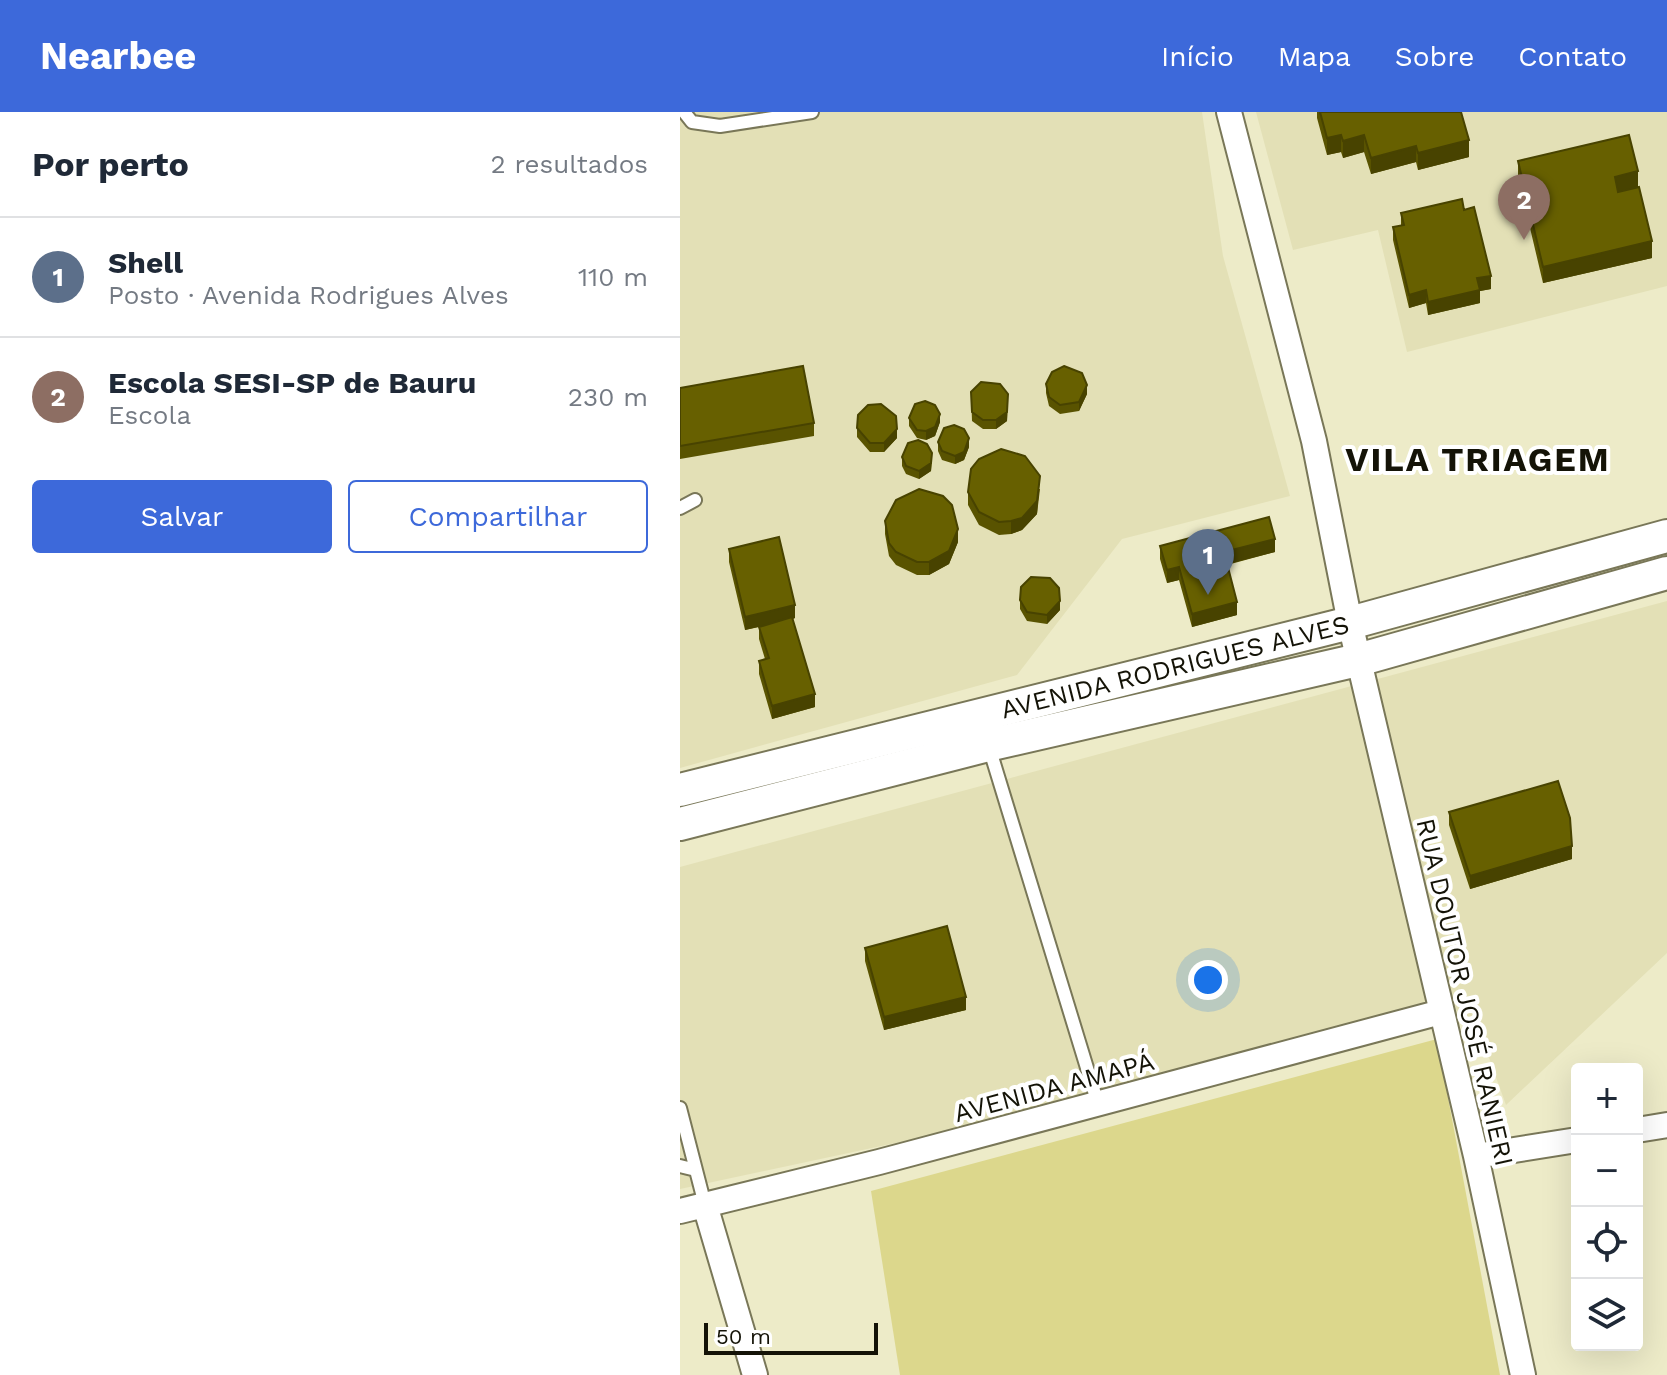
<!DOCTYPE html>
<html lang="pt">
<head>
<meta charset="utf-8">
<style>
  body { margin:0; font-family:"Work Sans",sans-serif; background:#f6f6f7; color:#1f2937 }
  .controls { position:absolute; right:24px; bottom:24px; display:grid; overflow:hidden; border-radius:8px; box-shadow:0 8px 32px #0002 }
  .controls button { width:72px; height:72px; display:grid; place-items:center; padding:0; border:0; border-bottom:2px solid #e0e1e3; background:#fff; color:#1f2937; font:40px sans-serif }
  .scale { position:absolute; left:24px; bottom:20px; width:174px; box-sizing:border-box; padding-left:8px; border:4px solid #141307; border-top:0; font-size:22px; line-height:28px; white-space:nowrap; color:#141307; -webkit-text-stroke:6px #fff; paint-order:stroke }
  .you { position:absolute; left:528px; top:868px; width:28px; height:28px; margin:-20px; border:6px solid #fff; border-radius:50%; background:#1a73e8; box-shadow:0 0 0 12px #1a73e833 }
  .badge { display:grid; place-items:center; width:52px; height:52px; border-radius:50%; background:#3d69da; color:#fff; font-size:26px; font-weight:700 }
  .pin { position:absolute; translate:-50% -66px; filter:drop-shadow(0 2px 4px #0008) }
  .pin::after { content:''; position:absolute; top:42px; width:28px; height:24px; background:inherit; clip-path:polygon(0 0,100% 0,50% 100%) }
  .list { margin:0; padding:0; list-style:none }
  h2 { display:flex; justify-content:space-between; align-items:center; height:104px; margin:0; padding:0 32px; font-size:34px }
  h2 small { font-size:26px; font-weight:400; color:#747a83 }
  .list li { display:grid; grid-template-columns:52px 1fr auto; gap:24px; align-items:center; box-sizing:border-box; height:120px; padding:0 32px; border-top:2px solid #e0e1e3 }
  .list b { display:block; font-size:30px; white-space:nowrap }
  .list p { margin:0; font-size:26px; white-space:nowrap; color:#747a83 }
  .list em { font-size:26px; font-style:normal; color:#747a83 }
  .actions { display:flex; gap:16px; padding:24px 32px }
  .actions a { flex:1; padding:18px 0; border:2px solid #3d69da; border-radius:8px; text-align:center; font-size:28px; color:#3d69da }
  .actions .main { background:#3d69da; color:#fff }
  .icon { flex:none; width:44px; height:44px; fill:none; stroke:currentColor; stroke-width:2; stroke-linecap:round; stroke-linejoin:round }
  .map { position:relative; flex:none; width:987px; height:1263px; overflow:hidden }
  header { display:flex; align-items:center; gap:48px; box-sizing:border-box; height:112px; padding:0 40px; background:#3d69da; color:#fff }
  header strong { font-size:38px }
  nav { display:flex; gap:44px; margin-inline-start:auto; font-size:28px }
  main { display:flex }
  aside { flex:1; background:#fff }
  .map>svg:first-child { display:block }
  .built { fill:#e3e0b6 }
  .green { fill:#dcd78c }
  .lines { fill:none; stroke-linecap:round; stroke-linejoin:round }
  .lane-casing { stroke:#797758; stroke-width:16 }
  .street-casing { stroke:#797758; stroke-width:28 }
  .secondary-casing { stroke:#797758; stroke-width:36 }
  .lane { stroke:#fff; stroke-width:12 }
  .street { stroke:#fff; stroke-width:24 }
  .secondary { stroke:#fff; stroke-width:32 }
  .wall { fill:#595300 }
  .shaded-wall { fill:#484300 }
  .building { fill:#676000; stroke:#484300; stroke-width:2 }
  .labels { text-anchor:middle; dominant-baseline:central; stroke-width:8; stroke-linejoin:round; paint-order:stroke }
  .street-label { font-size:26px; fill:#141307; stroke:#fff }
  .district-label { font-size:34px; font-weight:bold; letter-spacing:2px; fill:#141307; stroke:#fff }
</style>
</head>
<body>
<header>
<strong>Nearbee</strong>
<nav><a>Início</a><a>Mapa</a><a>Sobre</a><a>Contato</a></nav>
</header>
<main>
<aside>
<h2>Por perto<small>2 resultados</small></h2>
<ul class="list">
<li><span class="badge" style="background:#5c6f8a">1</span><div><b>Shell</b><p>Posto · Avenida Rodrigues Alves</p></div><em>110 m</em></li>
<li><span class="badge" style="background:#8d6e63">2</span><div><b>Escola SESI-SP de Bauru</b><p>Escola</p></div><em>230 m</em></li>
</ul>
<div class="actions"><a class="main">Salvar</a><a>Compartilhar</a></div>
</aside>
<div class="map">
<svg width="987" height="1263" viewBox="0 0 987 1263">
  <rect width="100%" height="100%" fill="#edebc8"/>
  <path class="built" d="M0,0H522L543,144L610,384L442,427L337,563L0,656Z
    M576,0H987V174L727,240L698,118L613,138Z
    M987,489V841L826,993L795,907L0,1077V755Z"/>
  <path class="green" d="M757,927L820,1263H220L191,1079Z"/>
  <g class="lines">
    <defs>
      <path id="lane" d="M4,0L12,10L40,14L132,0
        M0,396L15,388
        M309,635L418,992
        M0,996L25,1093
        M0,1054L16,1058"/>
      <path id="street" d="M549,0L634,329L670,511L796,1044L843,1263
        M957,1018L987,1013
        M796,1044L897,1028
        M25,1093L75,1263
        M0,1099L199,1050L761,900"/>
      <g id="secondary">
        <path id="s1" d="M0,678L670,511L987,424"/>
        <path d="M0,712L308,633L678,548L987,461"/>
      </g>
    </defs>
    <use href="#lane" class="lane-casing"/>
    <use href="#street" class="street-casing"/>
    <use href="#secondary" class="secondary-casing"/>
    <use href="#lane" class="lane"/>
    <use href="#street" class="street"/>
    <use href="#secondary" class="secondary"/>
  </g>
  <path class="wall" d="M637,0H781L789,45L738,58L736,50L691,62L684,40L663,46L661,40L647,43L637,6Z
    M838,49L958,75L972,146L863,171L838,65Z
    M784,98L811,177L800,179V191L748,203L746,191L729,196L713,128V115L721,114V101Z
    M366,272L407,282L399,299L380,302L369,294L366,281Z
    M0,276L134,311V324L0,347Z
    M291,280L328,290L327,309L316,317H303L292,309Z
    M229,306L260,310L255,324L246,328L237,326L229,314Z
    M177,316L217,326L204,340H190L177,325Z
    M258,330L289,335L284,348L275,352L262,348L258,339Z
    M222,345L252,350L251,359L239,367L226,362L222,354Z
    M360,377L357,402L342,418L331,422L319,423L299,413L288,393V380Z
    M205,409L278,430L269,452L249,463H237L216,453L209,444L205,422Z
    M480,434L595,440L547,453L557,503L512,515L499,468L487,471L480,447Z
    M49,437L115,506L113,507L135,595L92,607L79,562V549L85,547L79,527V515L65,518L49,450Z
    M340,488L380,498L367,512L347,509L340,497Z
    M769,700L892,747L790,777L769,713Z
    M185,836L286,898L204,918L185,849Z"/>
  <path class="shaded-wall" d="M661,23V40L647,43V26Z
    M684,23V40L663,46V29Z
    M789,28V45L738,58V41Z
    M736,34V50L691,62V46Z
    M958,59V76L935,82V65Z
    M972,129V146L863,171V155Z
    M811,164V177L800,179V191L748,203V190L797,166Z
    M746,178V191L729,196V183Z
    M407,273V282L399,299V290Z
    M328,282L327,309L316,317V308Z
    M260,302V310L255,324L246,328V319Z
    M217,317V326L204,340V331Z
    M289,326V335L284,348L275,352V344Z
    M252,341L251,359L239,367V359Z
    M360,364L357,402L342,418L331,422V409Z
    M278,417V430L269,452L249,463V450Z
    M595,427V440L544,453V440Z
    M499,455V468L487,471V458Z
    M380,489V498L367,512V503Z
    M557,490V503L512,515V502Z
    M115,493V506L65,518V505Z
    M135,582V595L92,607V594Z
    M892,734V747L790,777V764Z
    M286,885V898L204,918V905Z"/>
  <path class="building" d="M640,0H781L789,28L738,41L736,34L691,46L684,23L663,29L661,23L647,26Z
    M949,23L958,59L935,65L938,80L959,75L972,129L863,155L838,49Z
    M782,87L784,98L794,95L811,164L797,166L800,178L748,190L746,178L729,183L713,115L724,113L721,101Z
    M123,254L134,311L0,334V276Z
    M384,254L402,261L407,273L399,290L380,293L369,285L366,272L372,260Z
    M301,270L320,272L328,282L327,300L316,308H303L292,300L291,280Z
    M245,289L255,293L260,302L255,315L246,319L237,318L229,306L235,292Z
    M201,292L216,304L217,317L204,331H190L177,316L178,303L188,293Z
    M274,313L284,317L289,326L284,340L275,344L262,339L258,330L264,316Z
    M238,328L247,332L252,341L251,351L239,359L226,354L222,345L228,331Z
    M321,337L345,344L360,364L357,389L342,406L331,409L319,410L299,400L288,380L291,357L299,347Z
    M239,377L263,384L272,393L278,417L269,439L249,450H237L216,440L209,431L205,409L216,388Z
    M589,405L595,427L544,440L557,490L512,502L499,455L487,458L480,434Z
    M99,425L115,493L65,505L49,437Z
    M351,465L370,466L379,476L380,489L367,503L347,500L340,488L341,475Z
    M112,505L135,582L92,594L79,549L89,546L79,515Z
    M878,669L890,706L892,734L790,764L769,700Z
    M267,814L286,885L204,905L185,836Z"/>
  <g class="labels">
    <g class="street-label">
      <text stroke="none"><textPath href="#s1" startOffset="510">AVENIDA RODRIGUES ALVES</textPath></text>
      <text transform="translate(785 880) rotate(77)">RUA DOUTOR JOSÉ RANIERI</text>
      <text transform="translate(374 975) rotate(-15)">AVENIDA AMAPÁ</text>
    </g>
    <g class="district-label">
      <text x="798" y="347">VILA TRIAGEM</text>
    </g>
  </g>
</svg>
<div class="controls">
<button>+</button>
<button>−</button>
<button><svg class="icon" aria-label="locate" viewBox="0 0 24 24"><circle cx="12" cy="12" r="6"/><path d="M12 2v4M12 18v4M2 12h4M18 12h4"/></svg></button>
<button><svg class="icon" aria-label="layers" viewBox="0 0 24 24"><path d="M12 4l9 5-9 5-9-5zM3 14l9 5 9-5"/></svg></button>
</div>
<div class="scale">50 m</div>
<div class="you"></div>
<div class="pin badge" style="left:528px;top:483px;background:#5c6f8a">1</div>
<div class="pin badge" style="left:844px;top:128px;background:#8d6e63">2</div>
</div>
</main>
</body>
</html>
